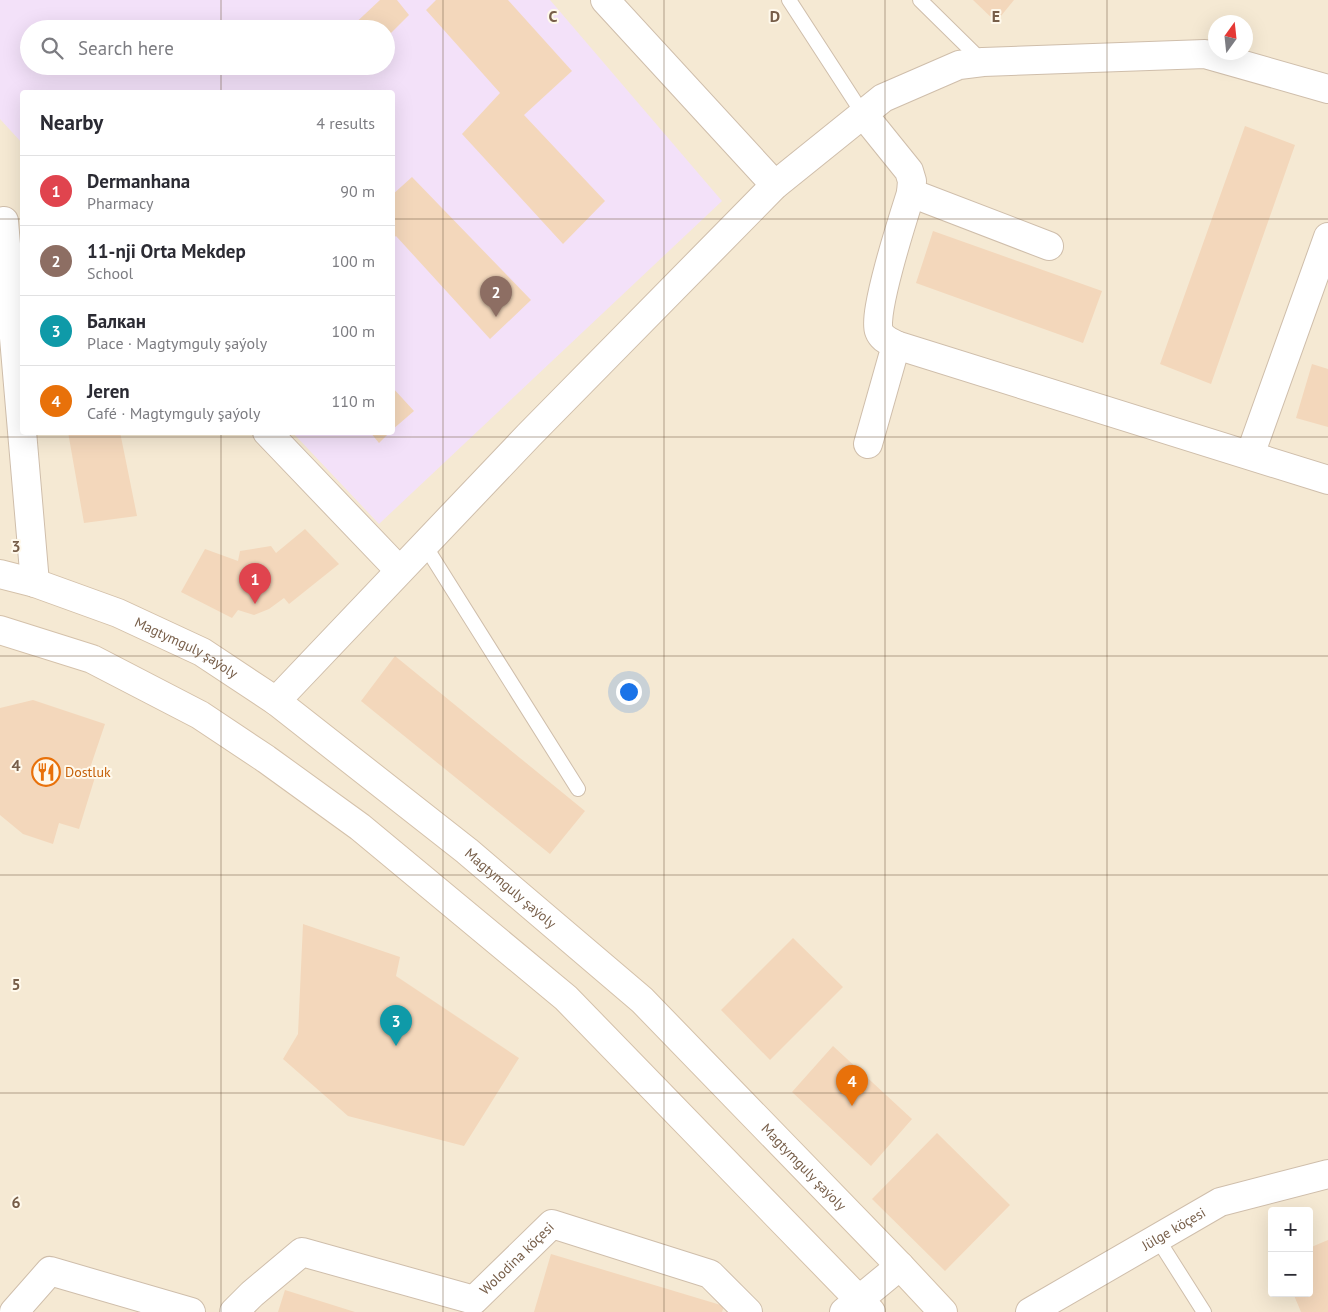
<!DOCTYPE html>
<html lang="en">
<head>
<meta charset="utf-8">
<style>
  body { margin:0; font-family:"PT Sans",sans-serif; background:#f7f7f7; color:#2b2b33 }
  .controls { position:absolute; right:15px; bottom:15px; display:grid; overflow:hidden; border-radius:5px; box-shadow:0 5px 20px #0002 }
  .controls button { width:45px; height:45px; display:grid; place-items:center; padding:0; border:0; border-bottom:1px solid #e1e1e2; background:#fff; color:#2b2b33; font:25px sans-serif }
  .compass { position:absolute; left:1208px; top:15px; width:45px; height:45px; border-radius:50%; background:#fff; box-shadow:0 5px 20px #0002; rotate:15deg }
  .you { position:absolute; left:628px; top:691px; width:18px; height:18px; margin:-12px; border:4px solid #fff; border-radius:50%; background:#1a73e8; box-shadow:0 0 0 8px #1a73e833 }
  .badge { display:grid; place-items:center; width:32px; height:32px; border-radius:50%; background:#814f3c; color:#fff; font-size:16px; font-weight:700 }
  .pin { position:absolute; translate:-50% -41px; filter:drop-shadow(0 1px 2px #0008) }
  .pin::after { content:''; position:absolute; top:26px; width:18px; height:15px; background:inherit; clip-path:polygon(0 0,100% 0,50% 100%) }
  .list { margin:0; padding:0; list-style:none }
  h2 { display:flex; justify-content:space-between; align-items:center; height:65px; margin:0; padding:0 20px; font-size:21px }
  h2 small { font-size:16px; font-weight:400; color:#7c7c81 }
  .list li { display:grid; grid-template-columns:32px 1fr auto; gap:15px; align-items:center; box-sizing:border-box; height:70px; padding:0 20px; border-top:1px solid #e1e1e2 }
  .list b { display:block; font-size:19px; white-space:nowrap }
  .list p { margin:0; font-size:16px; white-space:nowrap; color:#7c7c81 }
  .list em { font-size:16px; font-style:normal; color:#7c7c81 }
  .icon { flex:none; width:28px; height:28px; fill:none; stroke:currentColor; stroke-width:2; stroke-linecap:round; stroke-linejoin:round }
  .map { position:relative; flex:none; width:1328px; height:1312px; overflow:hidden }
  .search { position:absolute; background:#fff; box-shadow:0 5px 20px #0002; left:20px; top:20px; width:375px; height:55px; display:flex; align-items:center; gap:12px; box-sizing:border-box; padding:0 18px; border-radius:28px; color:#7c7c81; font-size:19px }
  .panel { position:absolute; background:#fff; box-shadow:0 5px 20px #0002; left:20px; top:90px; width:375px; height:345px; border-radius:5px }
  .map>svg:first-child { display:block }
  .residential { fill:#f5e9d3; fill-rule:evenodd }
  .education { fill:#f3e1f9; fill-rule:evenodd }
  .building { fill:#f3d7bb }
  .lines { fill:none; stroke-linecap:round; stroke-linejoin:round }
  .lane-casing { stroke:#cfbeab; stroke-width:16 }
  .street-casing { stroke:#cfbeab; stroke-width:30 }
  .secondary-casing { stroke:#d4c1aa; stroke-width:30 }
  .lane { stroke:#fff; stroke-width:14 }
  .street { stroke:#fff; stroke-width:28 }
  .secondary { stroke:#fff; stroke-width:28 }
  .grid { fill:none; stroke:#775e49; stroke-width:1; stroke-opacity:0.55 }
  .labels { text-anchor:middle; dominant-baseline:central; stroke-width:4; stroke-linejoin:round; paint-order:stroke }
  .street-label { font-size:14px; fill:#775e49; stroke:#fff9ec }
  .food-label { font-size:14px; fill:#c56008; stroke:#fff9ec; text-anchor:start }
  .grid-label { font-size:16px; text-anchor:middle; font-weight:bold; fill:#775e49; stroke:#fff9ec; stroke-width:4; stroke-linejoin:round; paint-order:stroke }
</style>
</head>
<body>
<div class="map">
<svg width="1328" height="1312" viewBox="0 0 1328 1312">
  <rect width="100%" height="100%" fill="#fdf6e5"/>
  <path class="residential" d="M0,0H1328V1312H0ZM1216,22H1246V52H1216ZM29,29H386V66H29ZM22,92H392V432H22ZM1272,1211H1309V1293H1272Z"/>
  <path class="education" d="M0,0H550L722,201L379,524L293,433L392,432V92H22V143L0,119ZM29,29H386V66H29Z"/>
  <path class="building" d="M380,0H397L409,15L386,38V29H349Z
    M436,0H508L572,71L524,115L605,201L563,244L462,134L500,93L426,10Z
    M973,0H1014L996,22Z
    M1245,126L1295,145L1211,384L1160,364Z
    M412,177L531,300L490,339L396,236L392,239V195Z
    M933,231L1102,291L1083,343L916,283Z
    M1312,364L1328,369V427L1296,418Z
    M392,387L414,411L392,430Z
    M68,432H120L137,516L84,523Z
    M370,432H390L379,443Z
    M305,529L339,564L289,604L284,598L269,609L254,615L238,610L232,618L181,592L205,549L238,561L240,551L271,546L276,553Z
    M395,656L585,811L550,854L361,701Z
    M33,700L105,724L89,771L96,774L79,829L59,823L53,844L23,834L0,815V708Z
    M303,924L400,957L396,976L519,1058L464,1146L348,1116L283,1059L298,1034Z
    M793,938L843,987L770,1060L721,1010Z
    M833,1046L912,1119L871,1166L792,1092Z
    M937,1133L1010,1205L945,1271L872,1199Z
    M1328,1240V1312H1301L1293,1293H1309V1248Z
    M551,1254L724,1306L722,1312H534Z
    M285,1290L355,1312H278Z"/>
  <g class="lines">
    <defs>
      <path id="lane" d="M789,0L863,114
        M920,0L983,62
        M424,544L578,789
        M1157,1238L1204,1312"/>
      <g id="street">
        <path d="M605,0L775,185"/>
        <path d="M863,114L909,171L912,181L911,193C904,215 872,314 879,331C882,339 889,341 896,345L868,444"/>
        <path d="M911,193L1049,246"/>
        <path d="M4,221L35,583"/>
        <path d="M896,345L1328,480"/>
        <path d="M267,432L399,570"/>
        <path d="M1250,455L1328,237"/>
        <path d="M276,701L529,435L775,185L883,98L959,65L983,62L1205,54L1328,89"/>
        <path d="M14,1312L50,1271L191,1312"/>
        <path id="s1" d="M234,1312L252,1294L302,1252L474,1300L552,1224L710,1274L748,1312"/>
        <path d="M844,1312L900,1266"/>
        <path id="s2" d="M1030,1312L1220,1202L1328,1174"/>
      </g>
      <g id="secondary">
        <path id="s3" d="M0,574L35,583L118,613L202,652L276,701L467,851L642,1000L900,1266L943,1312"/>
        <path d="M0,630L92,659L200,715L266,759L360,827L566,998L871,1312"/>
      </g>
    </defs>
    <use href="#lane" class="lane-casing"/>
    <use href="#street" class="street-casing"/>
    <use href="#secondary" class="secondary-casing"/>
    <use href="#lane" class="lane"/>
    <use href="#street" class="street"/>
    <use href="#secondary" class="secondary"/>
  </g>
  <path class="grid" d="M221,0V29M443,0V1312M664,0V1312M885,0V1312M1107,0V1312M221,66V92M0,219H22M392,219H1328M221,432V1312M0,437H1328M0,656H1328M0,875H1328M0,1093H1328"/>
  <defs>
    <symbol id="restaurant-ring" viewBox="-11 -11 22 22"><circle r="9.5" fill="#fff9ec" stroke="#e8710a" stroke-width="1.5"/><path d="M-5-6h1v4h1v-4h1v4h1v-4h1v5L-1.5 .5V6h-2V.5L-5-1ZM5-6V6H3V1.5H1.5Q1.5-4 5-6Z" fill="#e8710a"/></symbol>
  </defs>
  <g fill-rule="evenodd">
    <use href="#restaurant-ring" x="30" y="756" width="32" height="32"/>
  </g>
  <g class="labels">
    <g class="street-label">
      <text stroke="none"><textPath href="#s3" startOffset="201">Magtymguly şaýoly</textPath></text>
      <text stroke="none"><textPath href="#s3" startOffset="606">Magtymguly şaýoly</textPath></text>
      <text stroke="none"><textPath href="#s3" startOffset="1011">Magtymguly şaýoly</textPath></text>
      <text stroke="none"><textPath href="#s2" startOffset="166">Jülge köçesi</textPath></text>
      <text stroke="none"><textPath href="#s1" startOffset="329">Wolodina köçesi</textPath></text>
    </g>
    <g class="food-label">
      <text x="65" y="772">Dostluk</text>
    </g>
  </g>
  <g class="grid-label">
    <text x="553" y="22">C</text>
    <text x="775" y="22">D</text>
    <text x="996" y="22">E</text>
    <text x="16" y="552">3</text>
    <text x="16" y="771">4</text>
    <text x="16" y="990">5</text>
    <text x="16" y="1208">6</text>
  </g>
</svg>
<div class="controls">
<button>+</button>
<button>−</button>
</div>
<svg class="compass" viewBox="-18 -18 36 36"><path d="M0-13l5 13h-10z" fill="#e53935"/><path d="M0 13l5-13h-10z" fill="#7c7c81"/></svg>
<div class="you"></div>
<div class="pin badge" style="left:255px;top:604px;background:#e0444e">1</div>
<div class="pin badge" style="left:496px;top:317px;background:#8d6e63">2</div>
<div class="pin badge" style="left:396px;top:1046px;background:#0f9aa8">3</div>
<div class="pin badge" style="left:852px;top:1106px;background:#e8710a">4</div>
<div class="search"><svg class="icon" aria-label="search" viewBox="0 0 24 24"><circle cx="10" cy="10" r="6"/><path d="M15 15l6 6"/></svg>Search here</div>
<section class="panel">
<h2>Nearby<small>4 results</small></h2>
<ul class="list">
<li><span class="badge" style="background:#e0444e">1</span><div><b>Dermanhana</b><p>Pharmacy</p></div><em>90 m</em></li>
<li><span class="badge" style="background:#8d6e63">2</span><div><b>11-nji Orta Mekdep</b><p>School</p></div><em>100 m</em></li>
<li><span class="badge" style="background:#0f9aa8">3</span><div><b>Балкан</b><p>Place · Magtymguly şaýoly</p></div><em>100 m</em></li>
<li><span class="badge" style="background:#e8710a">4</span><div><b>Jeren</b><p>Café · Magtymguly şaýoly</p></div><em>110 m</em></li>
</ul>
</section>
</div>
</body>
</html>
